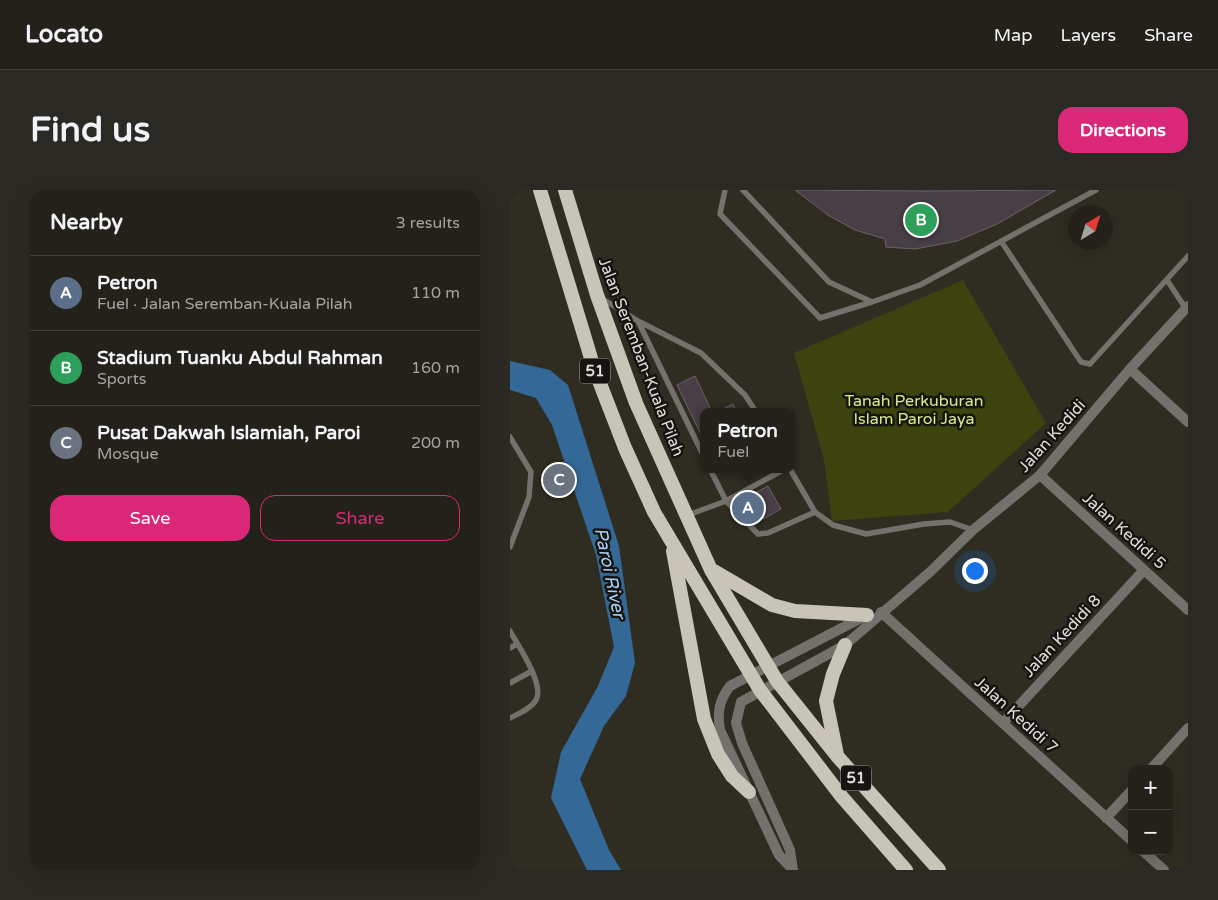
<!DOCTYPE html>
<html lang="en">
<head>
<meta charset="utf-8">
<style>
  body { margin:0; font-family:"Varela Round",sans-serif; background:#2b2923; color:#f1f3f6 }
  .controls { position:absolute; right:15px; bottom:15px; display:grid; overflow:hidden; border-radius:10px; box-shadow:0 5px 20px #0002 }
  .controls button { width:45px; height:45px; display:grid; place-items:center; padding:0; border:0; border-bottom:1px solid #403e39; background:#23211a; color:#f1f3f6; font:25px sans-serif }
  .compass { position:absolute; left:558px; top:15px; width:45px; height:45px; border-radius:50%; background:#23211a; box-shadow:0 5px 20px #0002; rotate:38deg }
  .you { position:absolute; left:464px; top:380px; width:18px; height:18px; margin:-12px; border:4px solid #fff; border-radius:50%; background:#1a73e8; box-shadow:0 0 0 8px #1a73e833 }
  .badge { display:grid; place-items:center; width:32px; height:32px; border-radius:50%; background:#db2777; color:#fff; font-size:16px; font-weight:700 }
  .pin { position:absolute; translate:-50% -50%; border:2px solid #fff; box-shadow:0 1px 5px #0006 }
  .popup { position:absolute; left:190px; top:218px; width:95px; height:65px; box-sizing:border-box; display:grid; place-content:center; border-radius:10px; background:#23211a; filter:drop-shadow(0 1px 4px #0005); font-size:16px; white-space:nowrap; color:#a3a3a2 }
  .popup b { font-size:19px; color:#f1f3f6 }
  .popup::after { content:''; position:absolute; left:50%; top:100%; margin-left:-10px; border:10px solid transparent; border-top-color:#23211a }
  .list { margin:0; padding:0; list-style:none }
  h2 { display:flex; justify-content:space-between; align-items:center; height:65px; margin:0; padding:0 20px; font-size:21px }
  h2 small { font-size:16px; font-weight:400; color:#a3a3a2 }
  .list li { display:grid; grid-template-columns:32px 1fr auto; gap:15px; align-items:center; box-sizing:border-box; height:75px; padding:0 20px; border-top:1px solid #403e39 }
  .list b { display:block; font-size:19px; white-space:nowrap }
  .list p { margin:0; font-size:16px; white-space:nowrap; color:#a3a3a2 }
  .list em { font-size:16px; font-style:normal; color:#a3a3a2 }
  .actions { display:flex; gap:10px; padding:15px 20px }
  .actions a { flex:1; padding:11px 0; border:1px solid #db2777; border-radius:15px; text-align:center; font-size:18px; color:#db2777 }
  .actions .main { background:#db2777; color:#fff }
  .map { position:relative; flex:none; width:678px; height:680px; overflow:hidden; border-radius:15px }
  header { display:flex; align-items:center; gap:30px; box-sizing:border-box; height:70px; padding:0 25px; background:#23211a; border-bottom:1px solid #403e39 }
  header strong { font-size:24px }
  nav { display:flex; gap:28px; margin-inline-start:auto; font-size:18px }
  .intro { display:flex; align-items:center; justify-content:space-between; box-sizing:border-box; height:120px; padding:0 30px }
  h1 { margin:0; font-size:35px }
  .button { padding:12px 22px; border-radius:15px; background:#db2777; color:#fff; font-size:18px; font-weight:700 }
  main { display:flex; gap:30px; padding:0 30px }
  aside { flex:1; background:#23211a; border-radius:15px; box-shadow:0 5px 20px #0002 }
  .map>svg:first-child { display:block }
  .green { fill:#3c430e }
  .water { fill:#346896 }
  .building { fill:#473e46; stroke:#6b626a }
  .lines { fill:none; stroke-linecap:round; stroke-linejoin:round }
  .path { stroke:#908e85; stroke-width:2.5; stroke-dasharray:4 4; stroke-linecap:butt }
  .service { stroke:#73716c; stroke-width:5.5 }
  .minor { stroke:#73716c; stroke-width:10 }
  .tertiary { stroke:#73716c; stroke-width:10 }
  .trunk { stroke:#c8c4b8; stroke-width:14 }
  .labels { text-anchor:middle; dominant-baseline:central; stroke-width:5; stroke-linejoin:round; paint-order:stroke }
  .shield { fill:#151410; stroke:#a4a29c; stroke-width:1 }
  .shield-label { font-size:15px; font-weight:bold; fill:#e1dfd8 }
  .street-label { font-size:16px; fill:#e1dfd8; stroke:#151410 }
  .park-label { font-size:16px; fill:#daea89; stroke:#151410 }
  .water-label { font-size:18px; font-style:italic; fill:#a7d1fb; stroke:#151410 }
</style>
</head>
<body>
<header>
<strong>Locato</strong>
<nav><a>Map</a><a>Layers</a><a>Share</a></nav>
</header>
<div class="intro"><h1>Find us</h1><a class="button">Directions</a></div>
<main>
<aside>
<h2>Nearby<small>3 results</small></h2>
<ul class="list">
<li><span class="badge" style="background:#5c6f8a">A</span><div><b>Petron</b><p>Fuel · Jalan Seremban-Kuala Pilah</p></div><em>110 m</em></li>
<li><span class="badge" style="background:#2e9e5b">B</span><div><b>Stadium Tuanku Abdul Rahman</b><p>Sports</p></div><em>160 m</em></li>
<li><span class="badge" style="background:#6b7280">C</span><div><b>Pusat Dakwah Islamiah, Paroi</b><p>Mosque</p></div><em>200 m</em></li>
</ul>
<div class="actions"><a class="main">Save</a><a>Share</a></div>
</aside>
<div class="map">
<svg width="678" height="680" viewBox="0 0 678 680">
  <rect width="100%" height="100%" fill="#2f2c22"/>
  <path class="green" d="M453,90L536,233L438,322L322,331L314,270L284,163Z"/>
  <path class="water" d="M0,171L40,180L58,195L109,356L125,473L116,506L94,536L70,589L99,660L111,680H77L41,608L51,562L88,496L104,457L86,365L42,235L26,208L0,200Z"/>
  <path class="building" d="M285,0L417,1L546,0L487,34L447,51L405,59L376,57L375,49L345,40L318,25Z
    M185,186L202,222H194V251L167,195Z
    M223,214L227,222H207Z
    M258,296L271,319L253,329L240,306Z"/>
  <g class="lines">
    <path class="path" d="M678,674V677"/>
    <path class="service" d="M215,0L210,24L310,128L362,112
      M233,0L319,92L362,112L410,95L586,0
      M491,51L571,172L580,174L678,66
      M657,90L676,119
      M91,108L128,131L194,267
      M128,131L191,163L235,205L246,222
      M0,247L21,282L19,307L0,357
      M200,279L216,311L248,344L258,343L305,322
      M280,279L305,322L323,335L356,344L414,334L440,332L463,340
      M178,325L216,311L275,279
      M0,441C8,455 35,495 26,510C21,519 8,524 0,528
      M0,458L7,454
      M0,493L22,481"/>
    <path class="minor" d="M620,179L678,232
      M530,285L678,420
      M371,422L622,651
      M493,533L634,380
      M641,579L678,538
      M596,628L622,600
      M633,661L654,680"/>
    <path class="tertiary" d="M283,680L280,660L232,553L226,533L231,512L335,455L420,382L463,340L530,285L620,179L678,116
      M283,680L269,665L210,540C207,522 209,511 220,496L355,426"/>
    <path class="trunk" d="M30,0L84,178L115,258L144,322L250,500L332,607L396,680
      M55,0L87,105L126,213L201,380L267,491L327,566L429,680
      M163,361L194,529L208,564L222,586L239,602
      M204,381L262,415L285,421L357,425
      M327,565L316,511L323,484L335,455"/>
  </g>
  <g class="labels">
    <g class="shield">
      <rect x="70" y="168.5" width="30" height="25" rx="4"/>
      <rect x="331" y="575.5" width="30" height="25" rx="4"/>
    </g>
    <g class="shield-label">
      <text x="85" y="181">51</text>
      <text x="346" y="588">51</text>
    </g>
    <g class="street-label">
      <text transform="translate(131 167) rotate(69)">Jalan Seremban-Kuala Pilah</text>
      <text transform="translate(542 246) rotate(-48)">Jalan Kedidi</text>
      <text transform="translate(614 341) rotate(42)">Jalan Kedidi 5</text>
      <text transform="translate(552 446) rotate(-47)">Jalan Kedidi 8</text>
      <text transform="translate(506 525) rotate(42)">Jalan Kedidi 7</text>
    </g>
    <g class="park-label">
      <text x="404" y="211">Tanah Perkuburan<tspan x="404" dy="18">Islam Paroi Jaya</tspan></text>
    </g>
    <g class="water-label">
      <text transform="translate(100 383) rotate(78)">Paroi River</text>
    </g>
  </g>
</svg>
<div class="controls">
<button>+</button>
<button>−</button>
</div>
<svg class="compass" viewBox="-18 -18 36 36"><path d="M0-13l5 13h-10z" fill="#e53935"/><path d="M0 13l5-13h-10z" fill="#a3a3a2"/></svg>
<div class="you"></div>
<div class="pin badge" style="left:238px;top:318px;background:#5c6f8a">A</div>
<div class="popup"><b>Petron</b>Fuel</div>
<div class="pin badge" style="left:411px;top:30px;background:#2e9e5b">B</div>
<div class="pin badge" style="left:49px;top:290px;background:#6b7280">C</div>
</div>
</main>
</body>
</html>
